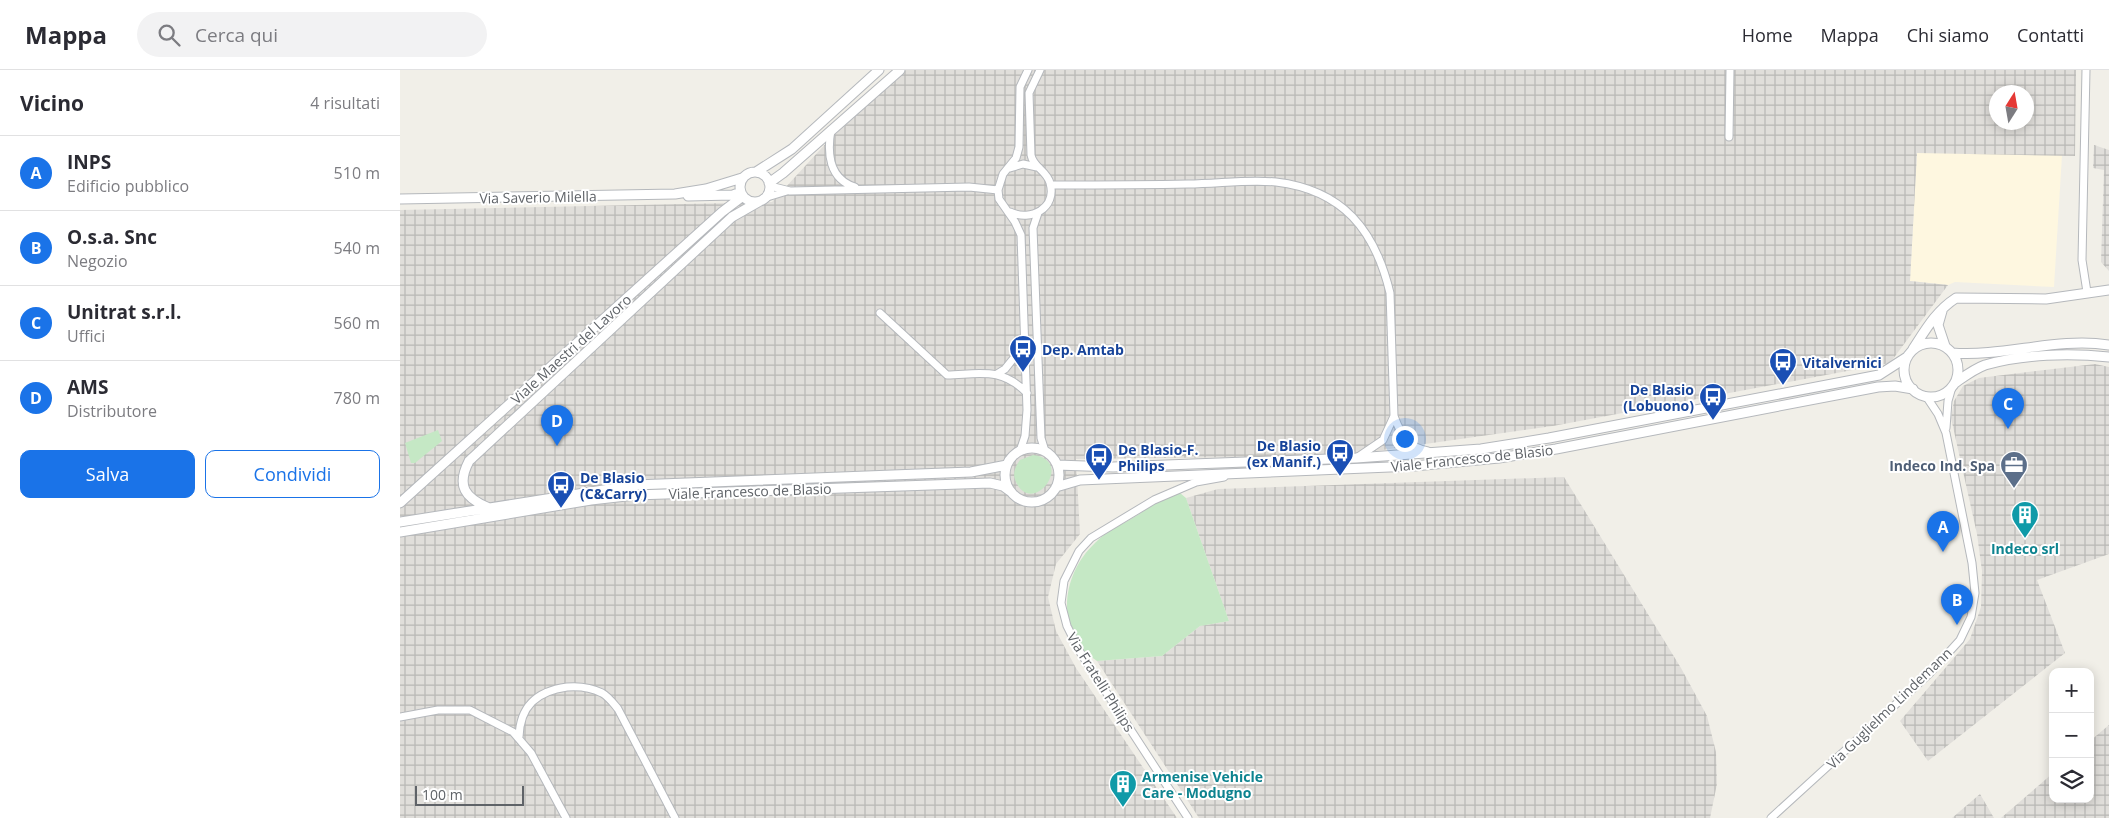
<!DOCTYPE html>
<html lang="it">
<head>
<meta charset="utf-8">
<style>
  body { margin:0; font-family:"Open Sans",sans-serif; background:#f2f2f3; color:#2b2b33 }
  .controls { position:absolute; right:15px; bottom:15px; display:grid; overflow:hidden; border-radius:10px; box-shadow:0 2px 12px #0003 }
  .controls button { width:45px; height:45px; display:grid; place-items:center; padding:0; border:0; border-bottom:1px solid #e1e1e2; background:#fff; color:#2b2b33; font:25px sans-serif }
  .compass { position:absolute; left:1589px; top:15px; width:45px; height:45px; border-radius:50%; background:#fff; box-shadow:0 2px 12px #0003; rotate:11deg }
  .scale { position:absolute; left:15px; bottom:12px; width:109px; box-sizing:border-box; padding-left:5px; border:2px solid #5f6368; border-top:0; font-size:14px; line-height:18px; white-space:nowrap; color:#5f6368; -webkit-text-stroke:4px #fff; paint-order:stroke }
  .you { position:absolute; left:1004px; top:368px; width:18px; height:18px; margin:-12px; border:4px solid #fff; border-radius:50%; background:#1a73e8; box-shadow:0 0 0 8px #1a73e833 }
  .badge { display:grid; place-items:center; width:32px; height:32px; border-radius:50%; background:#1a73e8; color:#fff; font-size:16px; font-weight:700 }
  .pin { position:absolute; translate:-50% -41px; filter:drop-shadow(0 1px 2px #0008) }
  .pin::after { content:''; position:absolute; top:26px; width:18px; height:15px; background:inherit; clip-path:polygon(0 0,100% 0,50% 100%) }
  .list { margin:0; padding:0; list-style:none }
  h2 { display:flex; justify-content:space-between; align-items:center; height:65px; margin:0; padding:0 20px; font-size:21px }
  h2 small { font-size:16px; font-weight:400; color:#7c7c81 }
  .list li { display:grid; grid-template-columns:32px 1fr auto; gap:15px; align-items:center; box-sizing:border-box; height:75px; padding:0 20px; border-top:1px solid #e1e1e2 }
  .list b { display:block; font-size:19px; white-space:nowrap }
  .list p { margin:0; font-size:16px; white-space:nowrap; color:#7c7c81 }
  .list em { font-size:16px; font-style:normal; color:#7c7c81 }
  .actions { display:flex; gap:10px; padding:15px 20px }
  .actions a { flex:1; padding:11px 0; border:1px solid #1a73e8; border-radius:10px; text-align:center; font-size:18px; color:#1a73e8 }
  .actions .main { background:#1a73e8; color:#fff }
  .icon { flex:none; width:28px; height:28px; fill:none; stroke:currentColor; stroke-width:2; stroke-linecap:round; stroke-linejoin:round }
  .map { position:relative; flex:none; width:1709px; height:748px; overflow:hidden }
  header { display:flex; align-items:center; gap:30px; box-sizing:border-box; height:70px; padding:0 25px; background:#fff; border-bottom:1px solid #e1e1e2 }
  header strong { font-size:24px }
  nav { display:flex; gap:28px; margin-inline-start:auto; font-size:18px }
  .search { width:350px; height:45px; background:#f2f2f3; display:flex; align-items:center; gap:12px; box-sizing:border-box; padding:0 18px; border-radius:28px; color:#7c7c81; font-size:19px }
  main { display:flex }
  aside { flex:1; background:#fff }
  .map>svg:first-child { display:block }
  .commercial { fill:#fef7e0 }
  .industrial { fill:url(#industrial-grid); fill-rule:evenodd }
  .grass { fill:#c5e8c5 }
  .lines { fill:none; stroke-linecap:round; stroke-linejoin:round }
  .minor-casing { stroke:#b5b8bc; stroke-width:9 }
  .tertiary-casing { stroke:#b5b8bc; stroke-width:11 }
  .minor { stroke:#fff; stroke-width:7 }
  .tertiary { stroke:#fff; stroke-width:9 }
  .labels { text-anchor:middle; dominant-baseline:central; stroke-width:4; stroke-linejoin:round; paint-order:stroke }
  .street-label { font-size:14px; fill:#5f6368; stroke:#fff }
  .transit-label { font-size:14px; font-weight:bold; fill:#164399; stroke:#fff; text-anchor:start }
  .service-label { font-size:14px; font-weight:bold; fill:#4e5e75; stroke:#fff; text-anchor:end }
  .culture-label { font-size:14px; font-weight:bold; fill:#0d838f; stroke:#fff }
</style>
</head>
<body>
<header>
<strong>Mappa</strong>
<div class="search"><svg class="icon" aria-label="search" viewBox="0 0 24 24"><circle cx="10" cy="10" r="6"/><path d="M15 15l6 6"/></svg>Cerca qui</div>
<nav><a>Home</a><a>Mappa</a><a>Chi siamo</a><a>Contatti</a></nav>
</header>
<main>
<aside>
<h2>Vicino<small>4 risultati</small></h2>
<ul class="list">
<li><span class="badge">A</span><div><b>INPS</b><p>Edificio pubblico</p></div><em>510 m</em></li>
<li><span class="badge">B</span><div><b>O.s.a. Snc</b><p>Negozio</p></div><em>540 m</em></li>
<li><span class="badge">C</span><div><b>Unitrat s.r.l.</b><p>Uffici</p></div><em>560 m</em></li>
<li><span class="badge">D</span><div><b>AMS</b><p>Distributore</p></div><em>780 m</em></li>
</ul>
<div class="actions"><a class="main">Salva</a><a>Condividi</a></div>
</aside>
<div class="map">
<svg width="1709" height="748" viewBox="0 0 1709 748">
  <defs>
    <pattern id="industrial-grid" width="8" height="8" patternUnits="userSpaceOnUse" patternTransform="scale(1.25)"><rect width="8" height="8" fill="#e0deda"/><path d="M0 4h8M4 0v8" fill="none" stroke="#b9b8b5"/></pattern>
  </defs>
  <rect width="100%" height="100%" fill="#f1efe8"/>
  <path class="commercial" d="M1517,82L1662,85L1654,217L1555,212L1548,215L1510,211Z"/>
  <path class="industrial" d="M506,0H1676L1675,86L1517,83L1510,211L1548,215L1490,293L1153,356L940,386L676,389L680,464L656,494L648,527L656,561L676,598L777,748H0V140L372,132L430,69ZM1596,22H1626V52H1596Z
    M1709,60V201L1701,192L1704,100L1693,98L1694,75L1709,80Z
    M1695,294L1709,297V484L1637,510L1665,583L1528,691L1500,651L1570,569L1581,537L1582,501L1577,464L1551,348L1554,331L1563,316L1579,308Z
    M1164,407L1281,598L1307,646L1316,682L1317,714L1310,748H799L697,591L762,586L800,556L829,551L786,428L818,419Z
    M1709,655V748H1601L1653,703V729H1690V671Z
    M1580,724L1594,748H1552Z"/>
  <path class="grass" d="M38,360L42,371L15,393H11L5,373Z
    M633,385C676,390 633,448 616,412C612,404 615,397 620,390Z
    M780,423L786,428L829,551L800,556L762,586L697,591C693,588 686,584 682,580C656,547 666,500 695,473C706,461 723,454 736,446C749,438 765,424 780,423Z"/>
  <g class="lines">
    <defs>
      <path id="minor" d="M1686,0L1682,190L1687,222
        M431,60C427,83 429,109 455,117
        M1329,67L1330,0
        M610,98L623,94L637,97
        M651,115C697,115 743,115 788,114C817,114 848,109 876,112C943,120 975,160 990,223L994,346C1001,365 1007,377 1028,381
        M370,116L390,121L569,117L598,120
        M364,128L387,121
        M610,142C631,152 657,138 650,113C647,101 633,97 631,85L629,23L640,0
        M638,143L633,158L641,368L645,381
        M480,243L547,305C581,304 601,297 627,323
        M597,304L605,299L625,274
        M1546,358L1548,331L1552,317
        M620,381L625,366L627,340L621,165L615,152L599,129L598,120L603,104L616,88L619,77L620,17L628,0
        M958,387L983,370L994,346
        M0,647L38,640H70L113,662L131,683L166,748
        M119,667C120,636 137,621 167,617C178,616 192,618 202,623C209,627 213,633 218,639L275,748
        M788,748L680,582L667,556L661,533L664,511L679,481L691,468L754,430L796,412L824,407
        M1371,748L1529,604L1560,570L1571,547L1575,523L1572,493L1546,363L1538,344L1526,326"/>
      <path id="tertiary" d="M356,102L392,79L479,0
        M340 117a15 15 0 1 1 30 0a15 15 0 1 1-30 0Z
        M369,113L383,103L500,0
        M288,126L333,125L341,122
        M0,129L275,124L306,119L342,108
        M1542,241L1538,255L1545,276
        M1504 300a27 27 0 1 1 54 0a27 27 0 1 1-54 0Z
        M1513,279C1526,259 1536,241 1556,228L1646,229L1709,220
        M1552,283C1605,287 1656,267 1709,275
        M1555,313C1565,306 1574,299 1585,295C1623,284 1670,283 1709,287
        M605 405a27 27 0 1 1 54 0a27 27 0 1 1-54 0Z
        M657,395L713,397L956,388L1081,379L1149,368L1479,305L1507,287
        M656,417L680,410L1014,396L1099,388L1156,379L1478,317L1495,316L1513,319
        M0,433L322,142L343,126
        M89,438C65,428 56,416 69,391L332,147L360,131
        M0,452L235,415L571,402L607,395
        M0,462L191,430L235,425L590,413L603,416L610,421"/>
    </defs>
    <use href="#minor" class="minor-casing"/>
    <use href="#tertiary" class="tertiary-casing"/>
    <use href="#minor" class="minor"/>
    <use href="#tertiary" class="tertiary"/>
  </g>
  <defs>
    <symbol id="bus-pin" viewBox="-11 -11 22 30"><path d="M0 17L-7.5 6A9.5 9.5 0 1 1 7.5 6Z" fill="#1a4fb4" stroke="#fff"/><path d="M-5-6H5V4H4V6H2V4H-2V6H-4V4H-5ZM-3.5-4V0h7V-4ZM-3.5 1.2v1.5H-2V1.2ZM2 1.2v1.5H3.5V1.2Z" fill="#fff"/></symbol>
    <symbol id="office-pin" viewBox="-11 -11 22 30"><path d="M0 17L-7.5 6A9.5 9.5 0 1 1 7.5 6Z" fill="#5c6f8a" stroke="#fff"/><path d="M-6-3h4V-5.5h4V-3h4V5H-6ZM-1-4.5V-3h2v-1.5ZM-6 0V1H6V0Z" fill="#fff"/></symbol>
    <symbol id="building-pin" viewBox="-11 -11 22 30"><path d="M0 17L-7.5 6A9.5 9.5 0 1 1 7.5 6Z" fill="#0f9aa8" stroke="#fff"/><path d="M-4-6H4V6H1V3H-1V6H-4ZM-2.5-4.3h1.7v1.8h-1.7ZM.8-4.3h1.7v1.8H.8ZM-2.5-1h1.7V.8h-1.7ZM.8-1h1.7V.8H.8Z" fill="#fff"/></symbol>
  </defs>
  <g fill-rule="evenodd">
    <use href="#bus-pin" x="607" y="263" width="32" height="43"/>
    <use href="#bus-pin" x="1367" y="276" width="32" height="43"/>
    <use href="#bus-pin" x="1297" y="311" width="32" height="43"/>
    <use href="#bus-pin" x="924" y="367" width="32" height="43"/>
    <use href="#bus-pin" x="683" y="371" width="32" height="43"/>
    <use href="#office-pin" x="1598" y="379" width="32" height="43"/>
    <use href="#bus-pin" x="145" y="399" width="32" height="43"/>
    <use href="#building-pin" x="1609" y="429" width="32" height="43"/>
    <use href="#building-pin" x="707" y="698" width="32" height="43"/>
  </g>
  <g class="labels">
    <g class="street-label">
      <text transform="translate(138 127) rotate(-1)">Via Saverio Milella</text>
      <text transform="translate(171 279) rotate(-42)">Viale Maestri del Lavoro</text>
      <text transform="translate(1072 388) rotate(-6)">Viale Francesco de Blasio</text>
      <text transform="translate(350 421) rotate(-2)">Viale Francesco de Blasio</text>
      <text transform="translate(701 612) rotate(58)">Via Fratelli Philips</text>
      <text transform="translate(1489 638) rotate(-44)">Via Guglielmo Lindemann</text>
    </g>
    <g class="transit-label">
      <text x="642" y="279">Dep. Amtab</text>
      <text x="1402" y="292">Vitalvernici</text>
      <text x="1294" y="319" text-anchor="end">De Blasio<tspan x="1294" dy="16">(Lobuono)</tspan></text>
      <text x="921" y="375" text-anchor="end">De Blasio<tspan x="921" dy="16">(ex Manif.)</tspan></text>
      <text x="718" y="379">De Blasio-F.<tspan x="718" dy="16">Philips</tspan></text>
      <text x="180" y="407">De Blasio<tspan x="180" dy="16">(C&amp;Carry)</tspan></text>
    </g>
    <g class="service-label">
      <text x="1595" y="395">Indeco Ind. Spa</text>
    </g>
    <g class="culture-label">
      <text x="1625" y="478">Indeco srl</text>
      <text x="742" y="706" text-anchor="start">Armenise Vehicle<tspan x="742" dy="16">Care - Modugno</tspan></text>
    </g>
  </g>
</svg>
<div class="controls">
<button>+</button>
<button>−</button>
<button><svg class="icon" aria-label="layers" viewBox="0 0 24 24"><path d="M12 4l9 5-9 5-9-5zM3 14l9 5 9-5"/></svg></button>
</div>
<svg class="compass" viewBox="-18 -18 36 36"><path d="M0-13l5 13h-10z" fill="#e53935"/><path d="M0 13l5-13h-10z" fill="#7c7c81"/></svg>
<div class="scale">100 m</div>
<div class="you"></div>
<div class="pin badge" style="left:1543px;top:482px">A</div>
<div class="pin badge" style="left:1557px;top:555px">B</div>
<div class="pin badge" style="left:1608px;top:359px">C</div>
<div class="pin badge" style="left:157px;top:376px">D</div>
</div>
</main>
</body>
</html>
